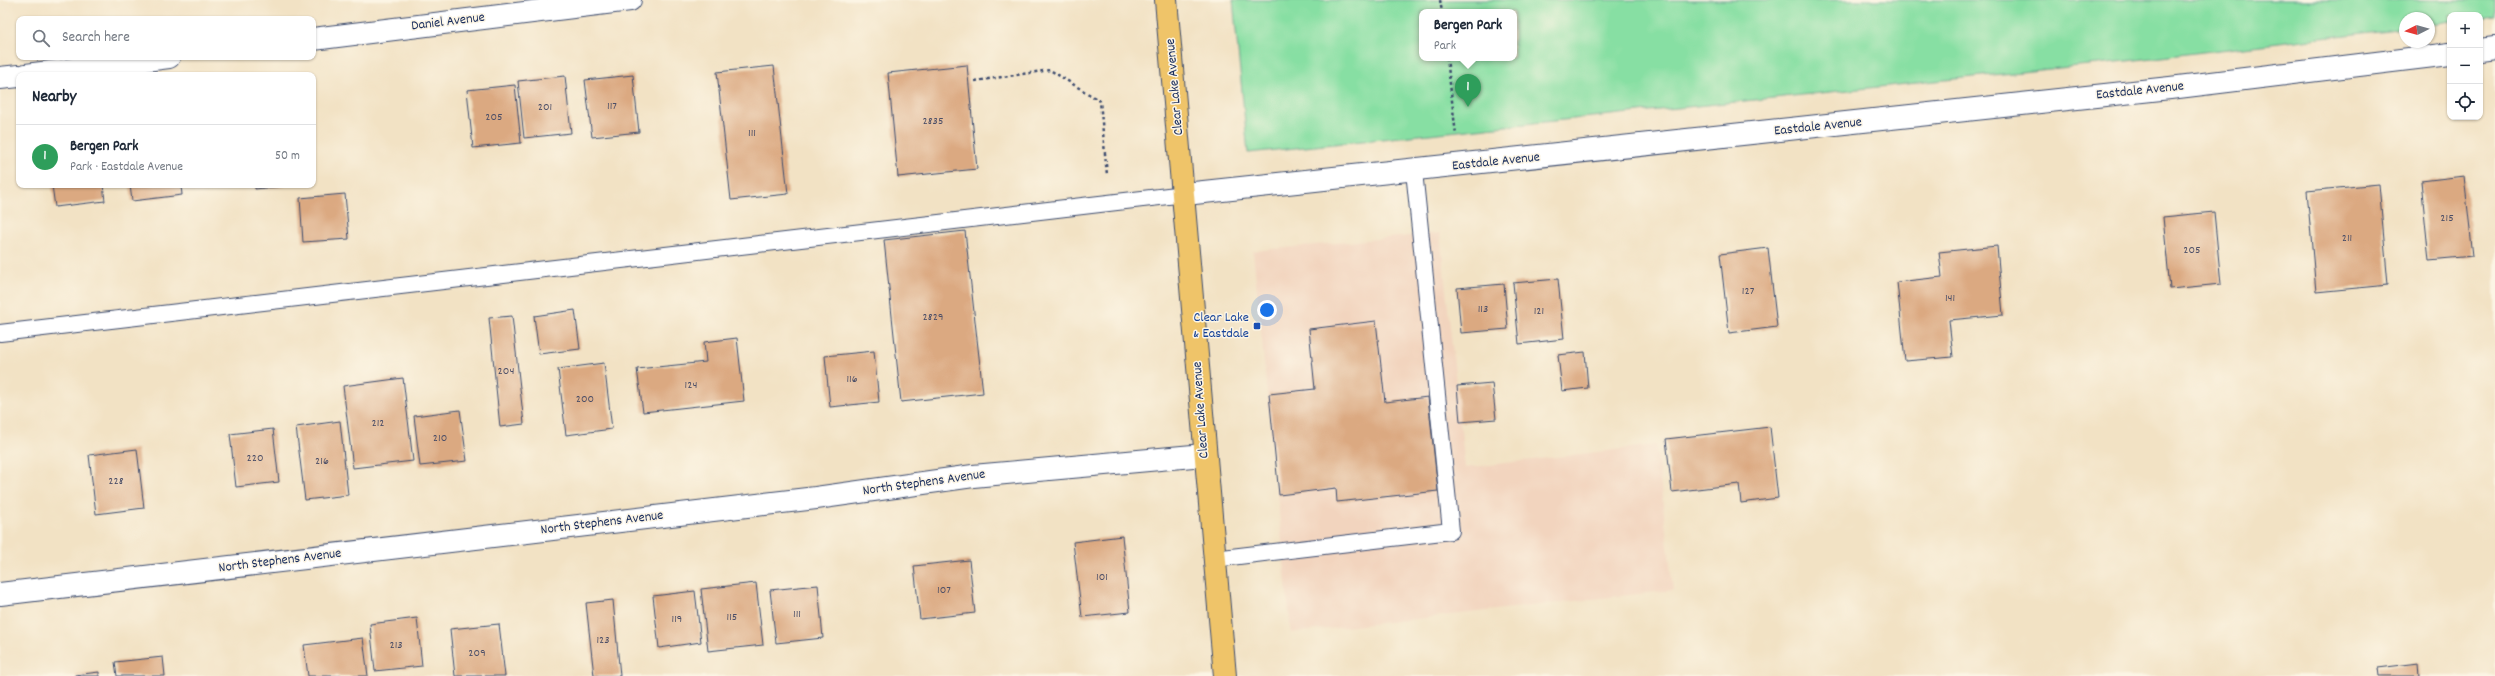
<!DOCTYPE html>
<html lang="en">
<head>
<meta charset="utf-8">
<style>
  body { margin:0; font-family:Dekko,sans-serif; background:#f2f2f3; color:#1f2937 }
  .controls { position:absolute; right:12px; top:12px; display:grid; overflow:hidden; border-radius:8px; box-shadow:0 1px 3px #0004 }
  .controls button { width:36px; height:36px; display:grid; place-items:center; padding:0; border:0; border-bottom:1px solid #e0e1e3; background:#fff; color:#1f2937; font:20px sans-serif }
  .compass { position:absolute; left:2399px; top:12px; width:36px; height:36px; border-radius:50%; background:#fff; box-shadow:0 1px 3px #0004; rotate:264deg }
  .you { position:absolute; left:1267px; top:310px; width:14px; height:14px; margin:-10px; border:3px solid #fff; border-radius:50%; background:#1a73e8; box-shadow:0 0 0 6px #1a73e833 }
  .badge { display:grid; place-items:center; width:26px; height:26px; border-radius:50%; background:#0b8043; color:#fff; font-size:13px; font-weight:700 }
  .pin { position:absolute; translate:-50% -33px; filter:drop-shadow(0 1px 2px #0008) }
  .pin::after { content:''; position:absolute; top:21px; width:14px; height:12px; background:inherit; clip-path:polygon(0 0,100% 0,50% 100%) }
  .popup { position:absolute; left:1419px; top:9px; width:98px; height:52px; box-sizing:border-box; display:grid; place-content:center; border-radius:8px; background:#fff; filter:drop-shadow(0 1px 3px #0005); font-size:13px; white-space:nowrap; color:#747a83 }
  .popup b { font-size:15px; color:#1f2937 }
  .popup::after { content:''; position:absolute; left:50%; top:100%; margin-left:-8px; border:8px solid transparent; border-top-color:#fff }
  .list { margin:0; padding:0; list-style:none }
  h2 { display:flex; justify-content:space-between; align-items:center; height:52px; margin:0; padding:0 16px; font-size:17px }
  h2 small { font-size:13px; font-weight:400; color:#747a83 }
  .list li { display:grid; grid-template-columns:26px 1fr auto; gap:12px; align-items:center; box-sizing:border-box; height:64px; padding:0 16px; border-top:1px solid #e0e1e3 }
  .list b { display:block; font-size:15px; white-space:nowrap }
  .list p { margin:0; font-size:13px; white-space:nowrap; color:#747a83 }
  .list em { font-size:13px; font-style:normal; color:#747a83 }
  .icon { flex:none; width:22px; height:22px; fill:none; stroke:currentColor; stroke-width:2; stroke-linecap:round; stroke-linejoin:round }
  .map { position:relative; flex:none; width:2495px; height:676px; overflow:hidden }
  .search { position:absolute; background:#fff; box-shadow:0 1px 3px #0004; left:16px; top:16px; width:300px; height:44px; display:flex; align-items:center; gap:10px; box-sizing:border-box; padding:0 14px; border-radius:8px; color:#747a83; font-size:15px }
  .panel { position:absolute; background:#fff; box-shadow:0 1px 3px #0004; left:16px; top:72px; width:300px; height:116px; border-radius:8px }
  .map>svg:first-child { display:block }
  .built { fill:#f2d4be }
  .green { fill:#87dfa3; stroke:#518780; fill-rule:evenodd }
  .building { fill:#dba981 }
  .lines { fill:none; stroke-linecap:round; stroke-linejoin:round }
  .service-casing { stroke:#3b4a6d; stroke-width:18 }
  .minor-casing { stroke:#3b4a6d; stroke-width:24 }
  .primary-casing { stroke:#3b4a6d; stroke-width:24 }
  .path { stroke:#3b4a6d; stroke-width:2.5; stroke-dasharray:3 3; stroke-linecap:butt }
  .service { stroke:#fff; stroke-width:16 }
  .minor { stroke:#fff; stroke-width:22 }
  .primary { stroke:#efc469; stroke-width:22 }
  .transit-dot { fill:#1a4fb4; stroke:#fcf5e5; stroke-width:1.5 }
  .labels { text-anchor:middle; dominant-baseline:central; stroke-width:3; stroke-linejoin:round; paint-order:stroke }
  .number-label { font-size:12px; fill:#4b4e67 }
  .street-label { font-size:14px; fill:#1b2f5e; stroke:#fcf5e5 }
  .transit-label { font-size:14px; fill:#164399; stroke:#fcf5e5; text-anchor:end }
</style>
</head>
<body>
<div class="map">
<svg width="2495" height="676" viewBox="0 0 2495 676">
  <rect width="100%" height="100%" fill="#fcf5e5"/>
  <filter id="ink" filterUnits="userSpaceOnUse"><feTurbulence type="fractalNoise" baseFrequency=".025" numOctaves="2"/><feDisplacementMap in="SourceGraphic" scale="8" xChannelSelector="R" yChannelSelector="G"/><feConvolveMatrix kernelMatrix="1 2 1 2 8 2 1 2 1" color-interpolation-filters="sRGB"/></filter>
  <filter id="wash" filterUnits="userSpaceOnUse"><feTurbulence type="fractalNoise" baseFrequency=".012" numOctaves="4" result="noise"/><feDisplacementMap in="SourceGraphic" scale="16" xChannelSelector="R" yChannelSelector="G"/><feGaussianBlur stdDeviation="0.9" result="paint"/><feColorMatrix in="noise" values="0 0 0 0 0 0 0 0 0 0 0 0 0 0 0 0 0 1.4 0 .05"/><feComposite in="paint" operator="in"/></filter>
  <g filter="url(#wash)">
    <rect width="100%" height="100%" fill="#f2e2c4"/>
    <path class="built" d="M1440,233L1465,468L1656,445L1673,590L1291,633L1253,251Z"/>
    <path class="green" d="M1233,0H2495V17L2480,19V15H2450V22L2429,25V18H2405V28L2136,60L1248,153ZM1422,12H1514V58H1422Z"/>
    <g id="blocks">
      <path class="building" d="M967,65L977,169L898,177L888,73Z
        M774,66L788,194L731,200L717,72Z
        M633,75L639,132L592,137L585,80Z
        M565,76L571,133L524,138L518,81Z
        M515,85L521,143L473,148L467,90Z
        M2464,176L2473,256L2429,260L2421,181Z
        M2379,184L2388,285L2316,292L2307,191Z
        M52,185H103L105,201L55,207Z
        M130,185H181L182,195L132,201Z
        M255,185H285V186L255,189Z
        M345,194L349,239L303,242L300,198Z
        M2214,212L2221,284L2170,289L2163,217Z
        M965,231L983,393L901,402L884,240Z
        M1997,246L2003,315L1949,320L1953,357L1905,361L1897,282L1942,277L1939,252Z
        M1768,248L1777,327L1729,333L1720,254Z
        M1558,279L1564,339L1519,344L1513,283Z
        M1504,284L1508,329L1461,333L1457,288Z
        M575,310L580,349L539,354L534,316Z
        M512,316L524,424L500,427L489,318Z
        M1376,321L1385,402L1428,397L1438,491L1337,502L1336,488L1279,495L1269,394L1315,389L1309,329Z
        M737,338L744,401L643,412L637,369L706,362L704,342Z
        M874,351L879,402L830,407L825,356Z
        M1585,352L1588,388L1562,391L1558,355Z
        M604,363L612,429L566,435L558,369Z
        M403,378L413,461L353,468L343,386Z
        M1492,383L1496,419L1460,422L1457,386Z
        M460,410L467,461L420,466L414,416Z
        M340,421L348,495L305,500L296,427Z
        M1770,427L1778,498L1741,503L1739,484L1672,492L1666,439Z
        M273,429L279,482L236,487L230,434Z
        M137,449L144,508L96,514L89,455Z
        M1122,536L1130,612L1082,617L1073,542Z
        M969,560L975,613L920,619L914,566Z
        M756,583L763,645L708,651L701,589Z
        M818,585L823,638L776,643L770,590Z
        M695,591L701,642L659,648L653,596Z
        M613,600L620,676H594L586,603Z
        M417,618L422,666L375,671L370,624Z
        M499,624L505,676H455L450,629Z
        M363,638L368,676H308L304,645Z
        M163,657L165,676H117L115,662Z
        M2419,663L2420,676H2379L2378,668Z
        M99,672V676H75V675Z"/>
    </g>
  </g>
  <g filter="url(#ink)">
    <use href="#blocks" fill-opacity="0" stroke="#3b4a6d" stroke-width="1"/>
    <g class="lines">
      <defs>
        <path id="service" d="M0,333L1185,194
          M1214,559L1451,531L1414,171"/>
        <path id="minor" d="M313,39L630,0
          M2480,50L2495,48
          M26,75L169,57
          M0,78L19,76
          M1185,194L2170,88L2450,54
          M0,594L816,498L973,476L1204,455"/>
        <path id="primary" d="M1166,0L1225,676"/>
      </defs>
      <use href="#service" class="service-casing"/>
      <use href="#minor" class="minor-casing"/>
      <use href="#primary" class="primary-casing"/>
      <path class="path" d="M1440,0L1442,12
        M1447,58L1456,135
        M975,81L1050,70L1100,101L1107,175"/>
      <use href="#service" class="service"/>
      <use href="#minor" class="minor"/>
      <use href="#primary" class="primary"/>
    </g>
  </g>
  <rect class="transit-dot" x="1253" y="322" width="8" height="8" rx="2"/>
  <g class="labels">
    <g class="number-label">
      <text x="612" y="106">117</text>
      <text x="545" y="107">201</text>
      <text x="494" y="117">205</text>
      <text x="933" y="121">2835</text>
      <text x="752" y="133">111</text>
      <text x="2447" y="218">215</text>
      <text x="2347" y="238">211</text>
      <text x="2192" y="250">205</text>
      <text x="1748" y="291">127</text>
      <text x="1950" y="298">141</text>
      <text x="1483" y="309">113</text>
      <text x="1539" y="311">121</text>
      <text x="933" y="317">2829</text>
      <text x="506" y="371">204</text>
      <text x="852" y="379">116</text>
      <text x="691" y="385">124</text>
      <text x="585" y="399">200</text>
      <text x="378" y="423">212</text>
      <text x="440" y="438">210</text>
      <text x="255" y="458">220</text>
      <text x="322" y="461">216</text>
      <text x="116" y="481">228</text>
      <text x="1102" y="577">101</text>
      <text x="944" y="590">107</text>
      <text x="797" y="614">111</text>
      <text x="732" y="617">115</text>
      <text x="677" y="619">119</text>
      <text x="603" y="640">123</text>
      <text x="396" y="645">213</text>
      <text x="477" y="653">209</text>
    </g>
    <g class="street-label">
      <text transform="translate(448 22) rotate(-7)">Daniel Avenue</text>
      <text transform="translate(1175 87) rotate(-95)">Clear Lake Avenue</text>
      <text transform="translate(2140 91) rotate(-6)">Eastdale Avenue</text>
      <text transform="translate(1818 127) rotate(-6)">Eastdale Avenue</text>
      <text transform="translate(1496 162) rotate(-6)">Eastdale Avenue</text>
      <text transform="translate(1201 410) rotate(-94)">Clear Lake Avenue</text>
      <text transform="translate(924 483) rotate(-8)">North Stephens Avenue</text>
      <text transform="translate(602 523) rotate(-7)">North Stephens Avenue</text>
      <text transform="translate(280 561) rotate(-7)">North Stephens Avenue</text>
    </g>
    <g class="transit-label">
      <text x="1249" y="318">Clear Lake<tspan x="1249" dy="16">&amp; Eastdale</tspan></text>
    </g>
  </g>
</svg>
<div class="controls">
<button>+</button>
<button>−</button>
<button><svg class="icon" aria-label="locate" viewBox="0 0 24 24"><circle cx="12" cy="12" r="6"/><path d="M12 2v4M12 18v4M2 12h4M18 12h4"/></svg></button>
</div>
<svg class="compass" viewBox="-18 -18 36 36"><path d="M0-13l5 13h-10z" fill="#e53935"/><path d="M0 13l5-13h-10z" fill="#747a83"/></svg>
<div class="you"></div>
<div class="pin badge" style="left:1468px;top:107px;background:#2e9e5b">1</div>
<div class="popup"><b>Bergen Park</b>Park</div>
<div class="search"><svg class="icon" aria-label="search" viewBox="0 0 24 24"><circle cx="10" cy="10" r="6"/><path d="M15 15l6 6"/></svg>Search here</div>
<section class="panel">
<h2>Nearby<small></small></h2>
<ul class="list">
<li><span class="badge" style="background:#2e9e5b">1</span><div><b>Bergen Park</b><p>Park · Eastdale Avenue</p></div><em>50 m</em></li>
</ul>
</section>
</div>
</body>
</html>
